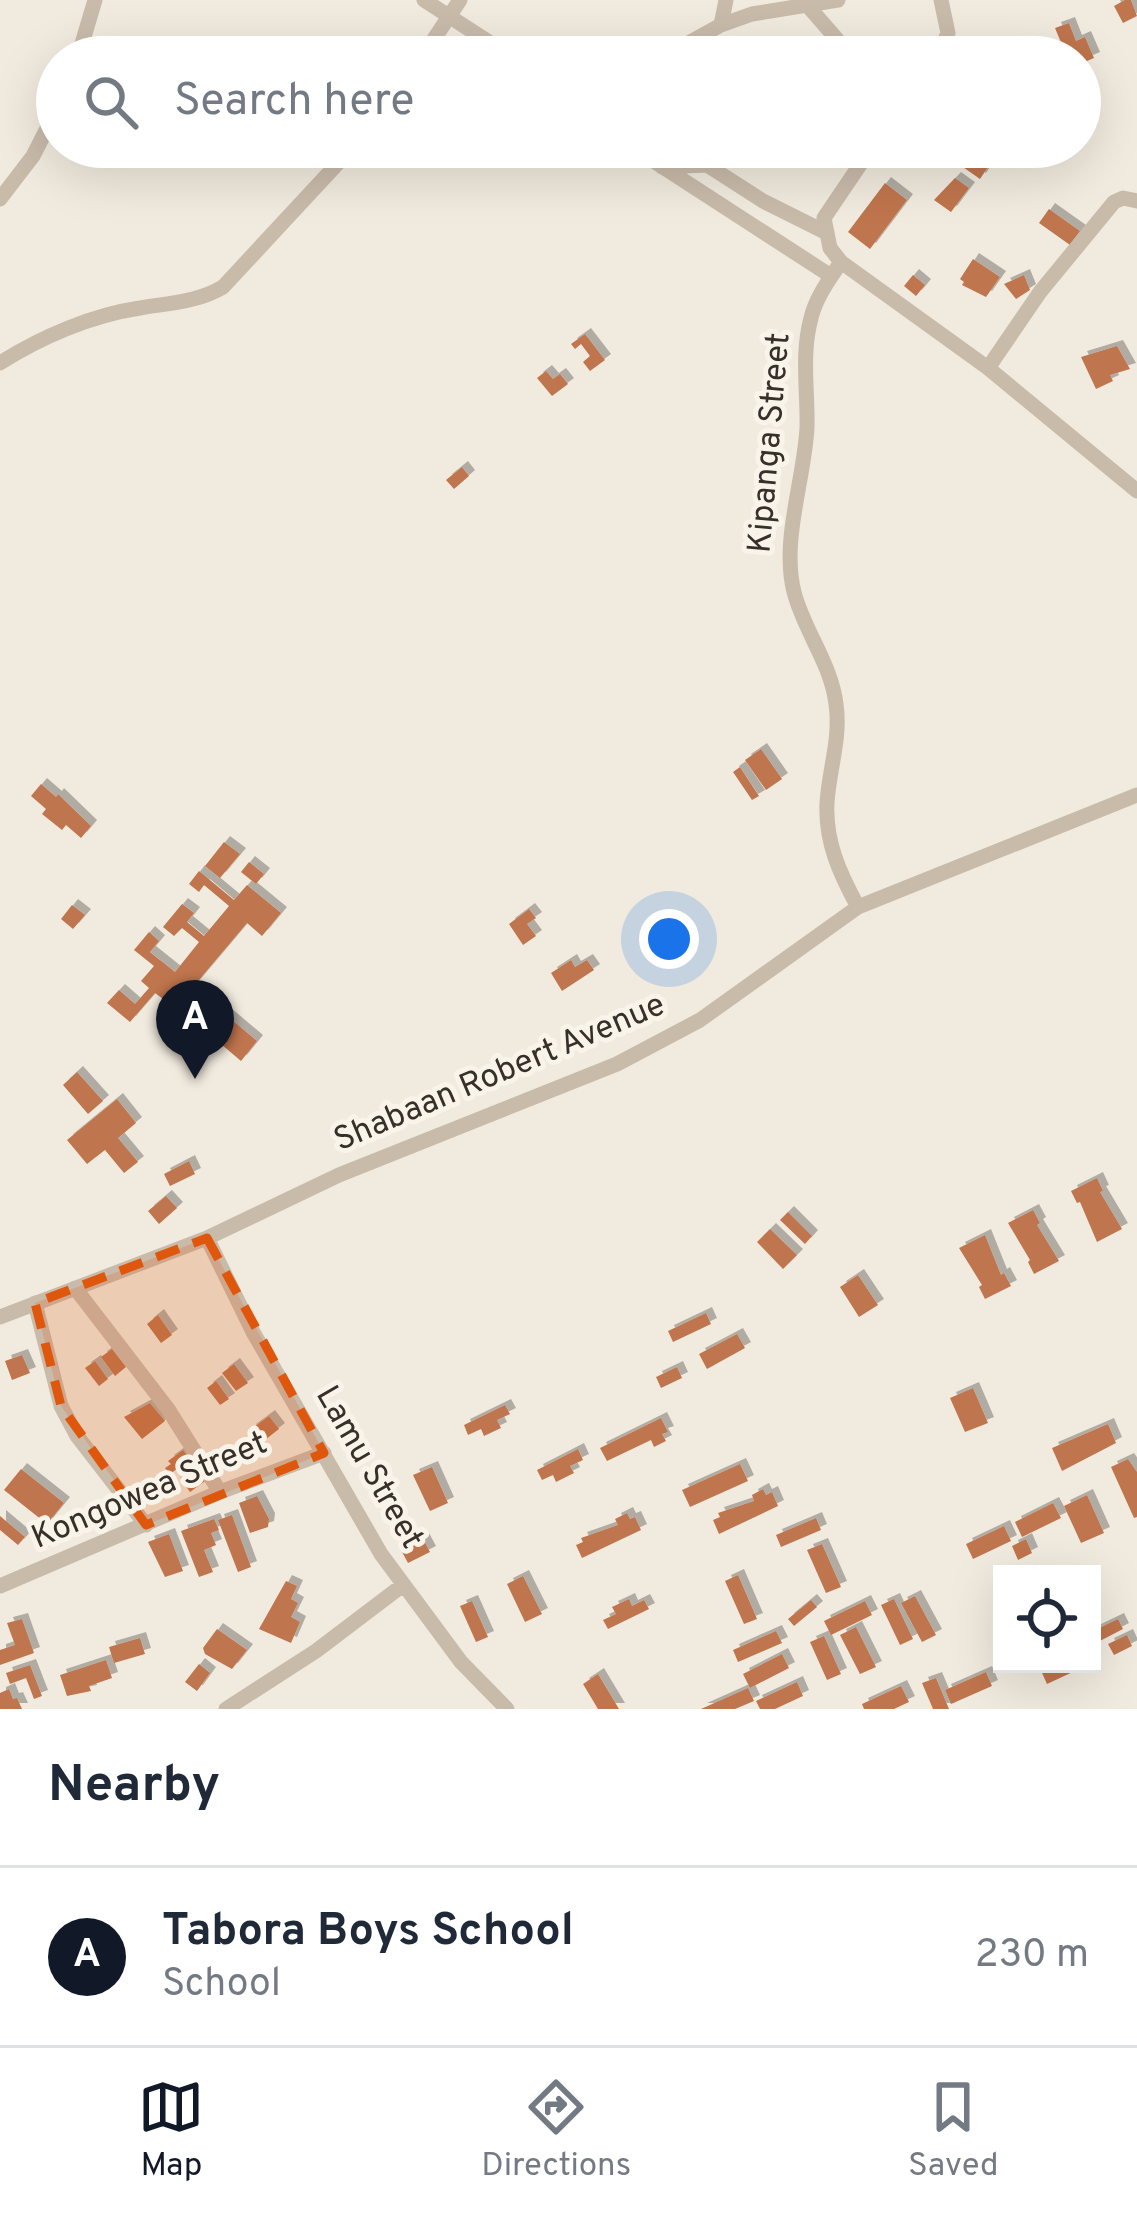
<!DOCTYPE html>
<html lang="en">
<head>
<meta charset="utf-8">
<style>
  body { margin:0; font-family:Overpass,sans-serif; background:#f2f2f3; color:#1f2937 }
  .controls { position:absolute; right:36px; bottom:36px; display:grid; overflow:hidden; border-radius:0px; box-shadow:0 12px 48px #0002 }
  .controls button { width:108px; height:108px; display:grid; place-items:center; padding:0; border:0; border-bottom:3px solid #e0e1e3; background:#fff; color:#1f2937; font:60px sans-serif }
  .you { position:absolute; left:669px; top:939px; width:42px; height:42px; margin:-30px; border:9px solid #fff; border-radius:50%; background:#1a73e8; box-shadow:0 0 0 18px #1a73e833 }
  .badge { display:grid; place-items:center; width:78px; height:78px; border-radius:50%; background:#111827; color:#fff; font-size:39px; font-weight:700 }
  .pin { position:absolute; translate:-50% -99px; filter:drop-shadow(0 3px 6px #0008) }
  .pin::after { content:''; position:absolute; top:63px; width:42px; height:36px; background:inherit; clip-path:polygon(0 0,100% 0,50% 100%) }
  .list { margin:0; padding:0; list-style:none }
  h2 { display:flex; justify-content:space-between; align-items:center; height:156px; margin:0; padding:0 48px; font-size:51px }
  h2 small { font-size:39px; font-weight:400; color:#747a83 }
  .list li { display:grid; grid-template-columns:78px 1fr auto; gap:36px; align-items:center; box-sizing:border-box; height:180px; padding:0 48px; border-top:3px solid #e0e1e3 }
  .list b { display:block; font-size:45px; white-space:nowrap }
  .list p { margin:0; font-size:39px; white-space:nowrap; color:#747a83 }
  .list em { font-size:39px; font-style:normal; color:#747a83 }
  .icon { flex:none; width:66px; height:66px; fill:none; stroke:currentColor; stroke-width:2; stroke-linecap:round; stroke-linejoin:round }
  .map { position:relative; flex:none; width:1137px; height:1709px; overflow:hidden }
  .search { position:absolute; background:#fff; box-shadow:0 12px 48px #0002; left:36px; right:36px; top:36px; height:132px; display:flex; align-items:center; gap:30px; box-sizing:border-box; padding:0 42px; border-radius:66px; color:#747a83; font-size:45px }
  .sheet { height:336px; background:#fff }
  nav { display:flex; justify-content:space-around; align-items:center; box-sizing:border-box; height:168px; border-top:3px solid #e0e1e3; background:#fff; font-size:33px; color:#747a83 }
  nav a { display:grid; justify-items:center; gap:6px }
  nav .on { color:#111827 }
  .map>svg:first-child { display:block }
  .building { fill:#bf754e; filter:url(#shadow) }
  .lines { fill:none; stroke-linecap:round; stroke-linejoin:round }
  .minor { stroke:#c9bbaa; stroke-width:15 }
  .marked { fill:#df570d; fill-opacity:0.2; stroke:#df570d; stroke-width:9; stroke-dasharray:24 15; stroke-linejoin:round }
  .labels { text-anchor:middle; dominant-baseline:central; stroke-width:10; stroke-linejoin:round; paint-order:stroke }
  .street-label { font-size:33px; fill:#372f29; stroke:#f9f4ea }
</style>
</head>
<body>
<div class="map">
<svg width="1137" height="1709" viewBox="0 0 1137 1709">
  <defs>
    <filter id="shadow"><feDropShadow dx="6" dy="-6" stdDeviation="0" flood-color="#0004"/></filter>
  </defs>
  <rect width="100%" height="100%" fill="#f1eade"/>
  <path class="building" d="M1125,0H1131L1137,16L1123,23L1114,6Z
    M1069,23L1076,41L1085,37L1094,58L1080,64V57H1067L1055,28Z
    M705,147L730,161L723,172L699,155Z
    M942,147H969L954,163L940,150Z
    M985,157L992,161L980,179L960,165L964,159L977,168Z
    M955,178L969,188L951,212L934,200Z
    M885,183L907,200L870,249L848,232Z
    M1049,209L1080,231L1070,245L1039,223Z
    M973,259L1000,277L986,297L962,285L964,282L960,279Z
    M913,275L925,285L916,296L904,286Z
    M1024,275L1030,290L1016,299L1004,284Z
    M585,334L605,360L590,371L583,362L590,356L581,344L575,349L571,344Z
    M1117,346L1130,369L1110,375L1113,381L1096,389L1081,357Z
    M546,371L553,379L560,374L568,384L552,396L537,378Z
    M462,467L469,476L454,489L446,480Z
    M761,749L782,779L766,790L745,760Z
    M740,767L759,796L752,800L733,772Z
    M41,784L56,797L58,794L91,826L81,838L66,825L62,830L42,814L46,809L31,796Z
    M224,842L240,854L220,878L205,866Z
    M249,862L264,874L256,884L241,872Z
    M199,871L234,900L247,885L281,913L262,936L247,923L193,987L257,1041L241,1061L208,1033L197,1047L180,1033L191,1020L155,993L130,1022L107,1003L119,990L135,1004L149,988L141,981L154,966L134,950L149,932L159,941L150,952L175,972L199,942L182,928L174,936L163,927L182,904L194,913L187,922L204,936L229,906L204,885L199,892L189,884Z
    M72,905L85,915L73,929L61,919Z
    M529,909L536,918L527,924L536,936L523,945L509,924Z
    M571,960L575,967L587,960L594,970L562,991L551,973Z
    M77,1072L103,1101L88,1114L63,1085Z
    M117,1099L136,1123L118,1138L138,1162L124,1173L105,1150L87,1164L67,1140Z
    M189,1161L195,1174L170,1186L164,1174Z
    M1097,1178L1103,1191L1100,1192L1122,1229L1097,1242L1080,1202L1077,1203L1071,1191Z
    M166,1196L177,1208L159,1224L148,1211Z
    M1033,1210L1040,1223L1037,1225L1059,1261L1034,1274L1028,1262L1030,1260L1008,1223Z
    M788,1212L812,1236L805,1244L780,1220Z
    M770,1229L797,1255L783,1269L757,1242Z
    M985,1235L1001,1275L1004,1273L1011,1286L985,1299L979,1287L982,1285L959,1248Z
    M858,1275L878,1305L859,1317L840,1287Z
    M706,1313L711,1324L673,1342L668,1331Z
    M158,1315L172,1335L161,1343L147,1324Z
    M737,1334L745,1348L707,1369L699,1354Z
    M112,1349L126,1367L115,1376L101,1357Z
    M22,1355L30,1373L12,1380L5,1361Z
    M95,1361L108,1379L99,1386L85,1368Z
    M234,1364L248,1383L236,1391L222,1373Z
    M677,1367L682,1378L661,1388L656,1377Z
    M216,1381L229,1399L220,1405L207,1388Z
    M973,1388L988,1423L965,1432L950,1398Z
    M150,1403L165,1421L142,1439L124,1417Z
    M505,1405L510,1414L497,1420L501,1428L484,1436L481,1429L468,1435L464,1425Z
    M269,1416L279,1429L261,1443L250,1430Z
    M661,1418L668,1432L662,1434L666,1441L654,1447L651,1440L607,1461L600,1448Z
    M1108,1424L1116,1443L1062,1471L1052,1448Z
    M578,1449L583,1460L570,1466L574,1473L556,1482L553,1475L542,1480L537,1470Z
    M183,1450L190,1459L170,1474L165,1468L171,1464L168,1461Z
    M1128,1459L1137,1472V1517L1134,1518L1111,1467Z
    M740,1464L748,1481L690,1507L682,1490Z
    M198,1466L208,1479L190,1492L180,1478Z
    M432,1467L448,1503L430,1511L413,1475Z
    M21,1469L64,1503L47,1524L4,1490Z
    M763,1489L766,1495L772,1492L778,1506L719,1534L713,1520L720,1517L718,1513L754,1501L752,1495Z
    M1087,1495L1104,1533L1081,1543L1064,1506Z
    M257,1496L269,1519L268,1527L250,1533L239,1503Z
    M1053,1503L1061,1518L1022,1537L1015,1522Z
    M627,1513L630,1519L635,1517L641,1530L582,1558L576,1545L583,1542L581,1538L618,1525L615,1519Z
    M232,1515L251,1567L238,1572L218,1520Z
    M0,1516L25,1537L18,1545L0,1530Z
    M816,1518L821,1530L781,1547L776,1535Z
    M214,1519L219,1530L211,1533L216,1545L204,1550L213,1572L199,1577L181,1531Z
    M1004,1526L1011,1541L973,1559L966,1544Z
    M169,1534L183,1571L165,1577L148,1542Z
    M422,1537L430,1552L408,1563L400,1548Z
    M1026,1539L1032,1553L1018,1560L1012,1546Z
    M822,1544L841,1587L826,1593L807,1550Z
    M738,1575L757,1619L744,1624L725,1581Z
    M523,1576L542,1614L525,1622L507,1584Z
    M286,1581L297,1586L291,1599L298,1603L291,1617L300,1622L291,1643L259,1629Z
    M915,1596L936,1635L922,1642L901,1603Z
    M629,1599L632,1606L644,1600L649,1609L608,1629L603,1620L616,1614L612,1607Z
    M894,1599L913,1639L900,1645L881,1605Z
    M811,1600L817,1607L794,1626L788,1619Z
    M472,1601L488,1637L476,1642L460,1606Z
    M865,1601L872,1615L831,1635L824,1621Z
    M22,1619L34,1653L0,1665V1650L15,1645L7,1623Z
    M1118,1619L1123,1629L1098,1642L1093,1631Z
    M856,1627L876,1667L860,1674L840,1635Z
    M217,1629L247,1650L232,1669L205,1654L203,1648Z
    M776,1631L782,1643L738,1662L733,1650Z
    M1127,1635L1132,1646L1114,1655L1108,1644Z
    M824,1636L841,1674L827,1680L810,1642Z
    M140,1638L145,1654L114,1663L109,1647Z
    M782,1654L789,1668L750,1688L743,1674Z
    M106,1660L112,1678L89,1686L91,1691L67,1696L60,1675Z
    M199,1664L210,1673L197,1691L185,1682Z
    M1038,1664H1090L1047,1684Z
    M30,1665L42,1696L34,1699L26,1678L10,1684L6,1673Z
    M986,1672L992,1686L951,1704L945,1690Z
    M598,1674L619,1709H598L583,1684Z
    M936,1678L949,1709H933L922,1683Z
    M797,1682L803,1696L775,1709H760L756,1701Z
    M901,1686L909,1702L894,1709H864L862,1704Z
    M748,1688L754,1701L735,1709H701Z
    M9,1689L13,1699L17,1698L22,1709H0V1693Z"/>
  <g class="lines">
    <path class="minor" d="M424,0L512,57
      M808,6L841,44L860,57
      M721,25L726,0
      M78,57L95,0
      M422,57L460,0
      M663,57L721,25L752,14L838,0
      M938,57L948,33L941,0
      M632,147L831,276
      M691,147L698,164
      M872,147L824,218L830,248L841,262L988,368L1137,491
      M662,167L707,165L763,201L825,232
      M0,199L33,156L57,109
      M841,262C829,280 816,297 811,318C801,355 808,392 807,428C804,481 781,541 794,592C804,631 831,663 836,704C841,739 829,769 827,803C825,842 840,874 858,907
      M0,363C41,337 92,315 140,308C169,303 198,302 223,287L353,147
      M988,368L1040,292L1114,202L1123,198L1137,201
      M207,1238L253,1332L381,1554L461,1662L507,1709
      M75,1288L168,1409L220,1492
      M35,1303L61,1406L77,1436L146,1525
      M0,1317L207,1238L339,1175L617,1064L700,1020L858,907L1137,795
      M0,1586L220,1492L324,1453
      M226,1709L316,1651L403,1585"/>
  </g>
  <path class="marked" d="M207,1238L324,1453L146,1525L61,1406L35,1303Z"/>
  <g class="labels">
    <g class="street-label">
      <text transform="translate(771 443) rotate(-85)">Kipanga Street</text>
      <text transform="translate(500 1074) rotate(-23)">Shabaan Robert Avenue</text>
      <text transform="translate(368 1468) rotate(60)">Lamu Street</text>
      <text transform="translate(150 1492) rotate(-23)">Kongowea Street</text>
    </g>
  </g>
</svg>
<div class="controls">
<button><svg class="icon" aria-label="locate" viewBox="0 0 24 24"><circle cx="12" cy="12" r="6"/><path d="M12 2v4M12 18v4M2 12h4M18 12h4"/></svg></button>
</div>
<div class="you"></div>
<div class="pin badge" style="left:195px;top:1079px">A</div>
<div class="search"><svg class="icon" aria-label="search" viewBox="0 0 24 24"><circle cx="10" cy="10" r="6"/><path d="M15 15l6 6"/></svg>Search here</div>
</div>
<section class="sheet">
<h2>Nearby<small></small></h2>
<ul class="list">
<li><span class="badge">A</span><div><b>Tabora Boys School</b><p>School</p></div><em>230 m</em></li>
</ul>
</section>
<nav>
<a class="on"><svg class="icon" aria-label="map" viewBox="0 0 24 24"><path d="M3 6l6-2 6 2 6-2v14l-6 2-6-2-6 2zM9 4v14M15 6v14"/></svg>Map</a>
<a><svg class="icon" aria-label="directions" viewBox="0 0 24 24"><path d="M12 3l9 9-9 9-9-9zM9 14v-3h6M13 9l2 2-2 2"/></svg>Directions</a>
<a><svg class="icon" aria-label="saved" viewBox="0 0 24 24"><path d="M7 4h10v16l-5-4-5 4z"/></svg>Saved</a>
</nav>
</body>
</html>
